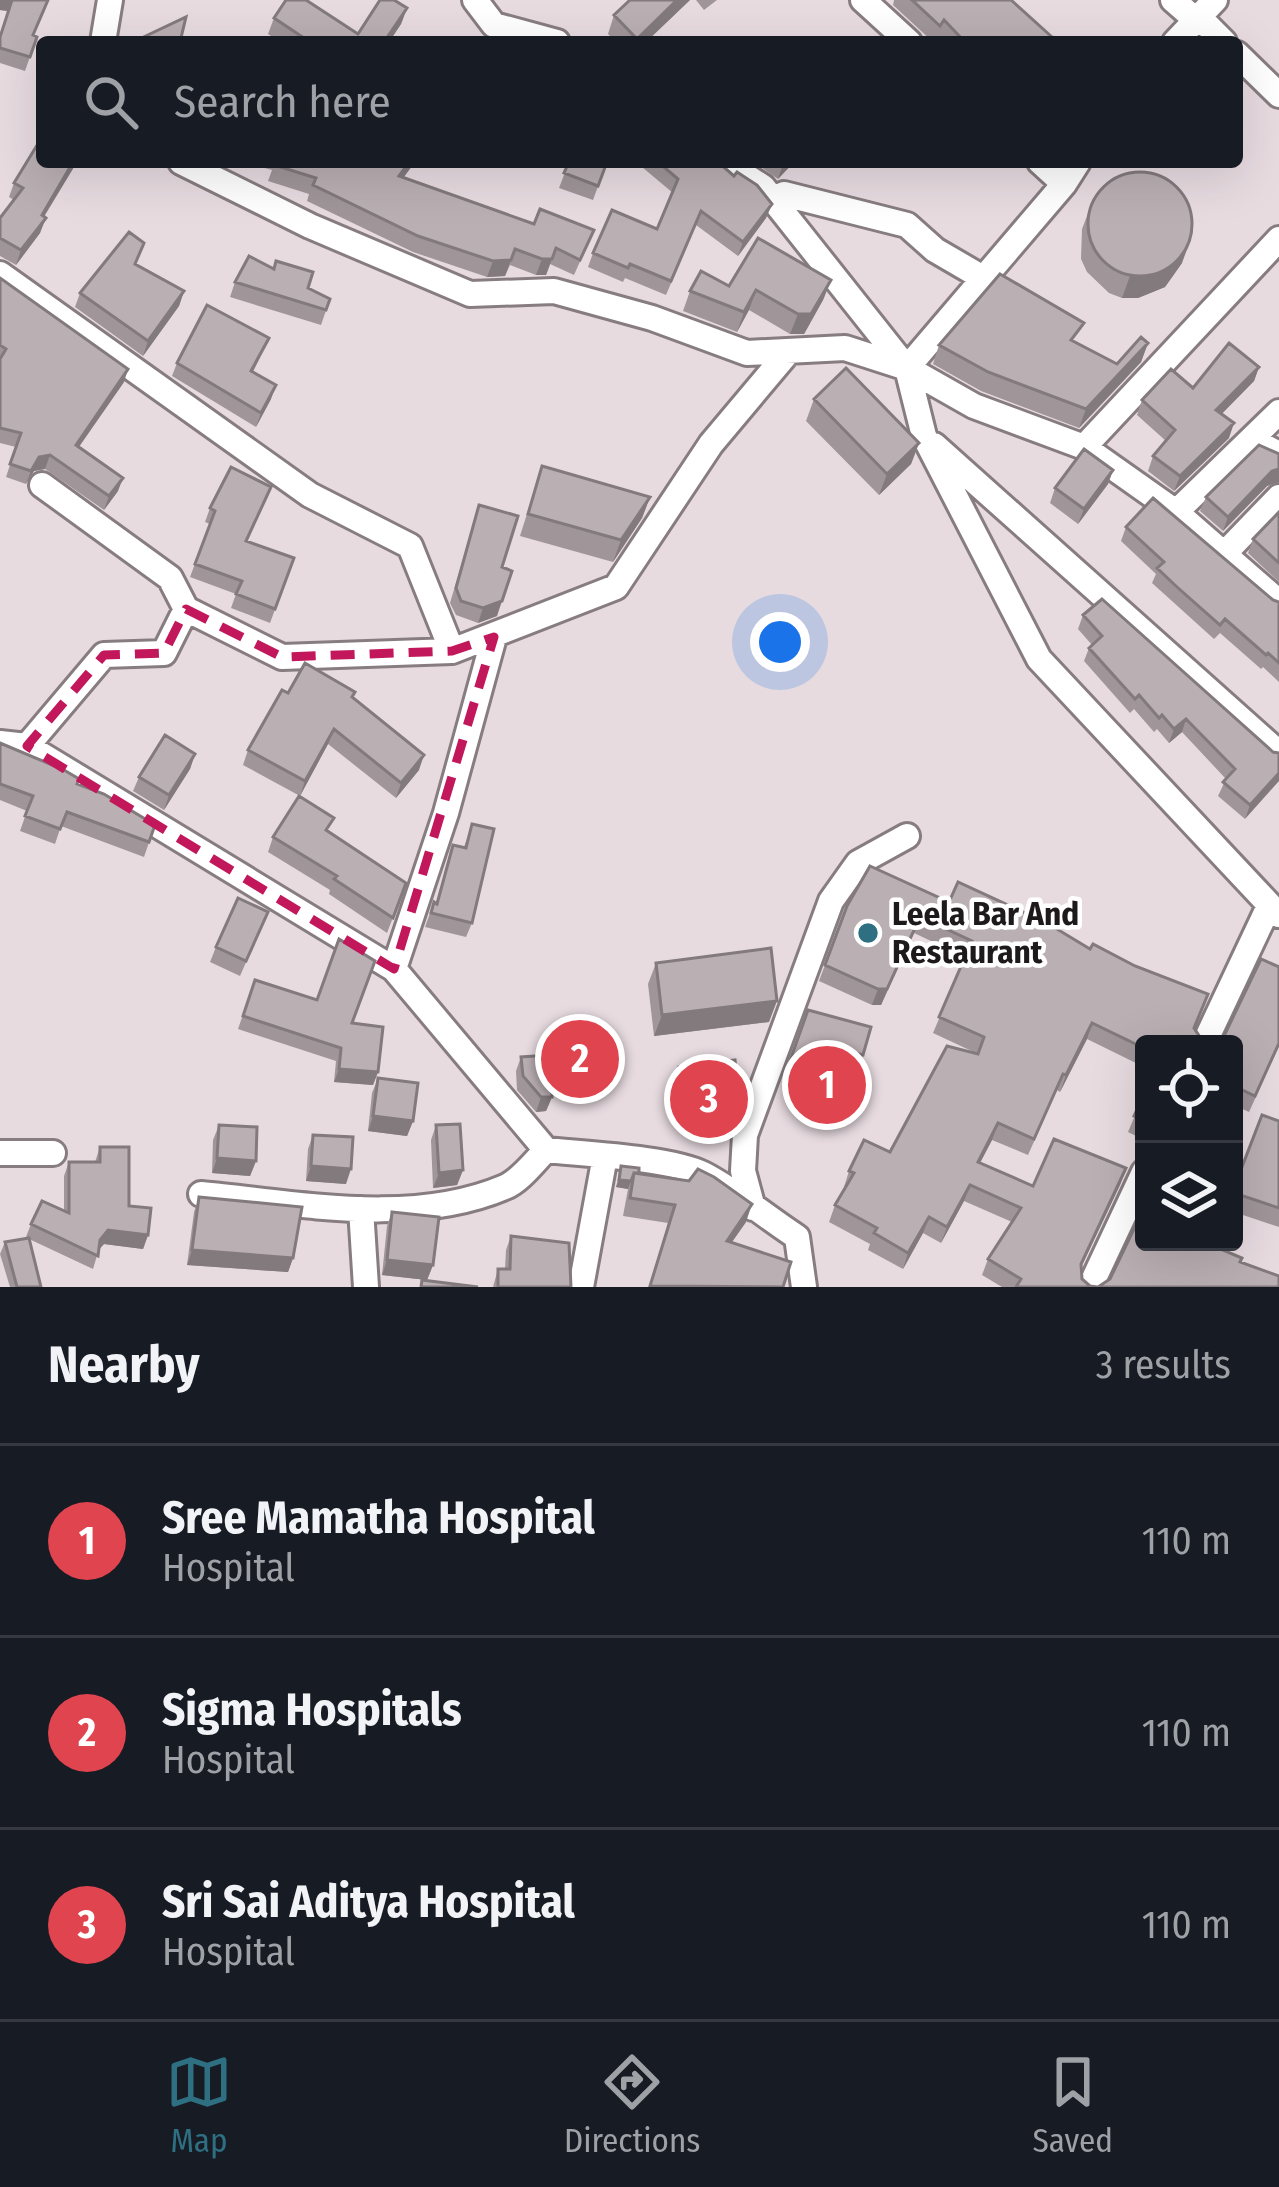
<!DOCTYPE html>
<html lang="en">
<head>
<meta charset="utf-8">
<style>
  body { margin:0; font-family:"Fira Sans Condensed",sans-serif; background:#242831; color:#f1f3f6 }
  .controls { position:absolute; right:36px; bottom:36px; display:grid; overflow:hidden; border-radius:12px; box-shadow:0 12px 48px #0002 }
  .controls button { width:108px; height:108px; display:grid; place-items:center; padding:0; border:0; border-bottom:3px solid #363941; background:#171b24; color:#f1f3f6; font:60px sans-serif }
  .you { position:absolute; left:780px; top:642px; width:42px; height:42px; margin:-30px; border:9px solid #fff; border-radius:50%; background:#1a73e8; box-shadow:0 0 0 18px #1a73e833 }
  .badge { display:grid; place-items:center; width:78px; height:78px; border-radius:50%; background:#2e6f82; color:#fff; font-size:39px; font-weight:700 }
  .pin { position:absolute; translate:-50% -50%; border:6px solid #fff; box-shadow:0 3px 12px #0006 }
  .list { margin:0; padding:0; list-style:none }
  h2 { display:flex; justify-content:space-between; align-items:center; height:156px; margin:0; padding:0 48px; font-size:51px }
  h2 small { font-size:39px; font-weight:400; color:#9ea1a6 }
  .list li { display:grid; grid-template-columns:78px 1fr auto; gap:36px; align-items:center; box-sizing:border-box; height:192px; padding:0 48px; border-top:3px solid #363941 }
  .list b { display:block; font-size:45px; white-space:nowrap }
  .list p { margin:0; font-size:39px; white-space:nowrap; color:#9ea1a6 }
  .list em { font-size:39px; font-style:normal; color:#9ea1a6 }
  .icon { flex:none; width:66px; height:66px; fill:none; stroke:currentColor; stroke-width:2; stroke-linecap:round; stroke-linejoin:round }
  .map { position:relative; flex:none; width:1279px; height:1287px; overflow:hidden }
  .search { position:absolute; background:#171b24; box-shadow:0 12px 48px #0002; left:36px; right:36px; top:36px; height:132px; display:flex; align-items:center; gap:30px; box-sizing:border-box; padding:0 42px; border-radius:12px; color:#9ea1a6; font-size:45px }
  .sheet { height:732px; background:#171b24 }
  nav { display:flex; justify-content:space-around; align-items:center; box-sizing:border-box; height:168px; border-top:3px solid #363941; background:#171b24; font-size:33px; color:#9ea1a6 }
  nav a { display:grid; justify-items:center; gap:6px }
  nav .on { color:#2e6f82 }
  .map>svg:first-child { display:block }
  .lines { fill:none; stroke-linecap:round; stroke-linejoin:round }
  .street-casing { stroke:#877d80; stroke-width:30 }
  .street { stroke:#fff; stroke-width:24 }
  .wall { fill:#a0969a }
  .shaded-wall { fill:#827a7d }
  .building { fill:#baafb3; stroke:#827a7d; stroke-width:3 }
  .marked { fill:none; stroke:#c2185b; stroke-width:9; stroke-dasharray:24 15; stroke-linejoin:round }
  .poi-dot { fill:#2e6f82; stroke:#fff; stroke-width:4.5 }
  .labels { text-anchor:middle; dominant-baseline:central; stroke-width:9; stroke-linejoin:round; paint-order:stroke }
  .poi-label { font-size:33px; font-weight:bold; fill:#1e1a1b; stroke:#fff; text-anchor:start }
</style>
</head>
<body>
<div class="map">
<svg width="1279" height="1287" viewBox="0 0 1279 1287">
  <rect width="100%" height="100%" fill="#e7dbe0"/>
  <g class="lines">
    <defs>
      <path id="street" d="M475,0L494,25L557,42
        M863,0L909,42
        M1173,0L1197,21
        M1200,18L1224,42
        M103,42L110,0
        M1175,42L1215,0
        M1237,54L1279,95
        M181,162L310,226L470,294L554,291L652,318L747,353L845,348L907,368L974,406L1084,447L1279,239
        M724,162L763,187L905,366
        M1040,162L1064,184
        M1078,162L1064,184L907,368L924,436L1039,659L1279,915
        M772,199L784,194L907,225L935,250L983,278
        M0,274L310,495L410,546L452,651
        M1252,440L1279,454
        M934,445L1279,753
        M1084,447L1176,512L1279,602
        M42,485L170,578L186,609L282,657L452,651L616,587L711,444L789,351
        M1176,512L1279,412
        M1225,553L1279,497
        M0,743L27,746L394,969L546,1150C584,1154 672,1158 703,1174C736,1191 766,1217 797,1237L804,1287
        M27,746L104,655L164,653L186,609
        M394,969L446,813L494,637
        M1204,1044L1269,906
        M0,1153H53
        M201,1194C298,1203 411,1227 505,1187C520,1181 534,1162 546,1150
        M753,1208L743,1171L745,1135L831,901L858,863L907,836
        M361,1209L366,1287
        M581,1287L605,1156
        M1090,1287L1144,1172"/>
    </defs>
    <use href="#street" class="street-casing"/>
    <use href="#street" class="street"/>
  </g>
  <path class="wall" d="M0,0L34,36L37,37L25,71L0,63V35L8,11L0,10Z
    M690,0L646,42H616L608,34L614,15Z
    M696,0H717L704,10Z
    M894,0H1011L1052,37L1070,42H943L938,37L933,42L893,5Z
    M407,8L401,24L389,42H280L268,34L274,18L358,34Z
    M42,162H77L44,217L40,233L16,265L0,256V218L14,200L9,197L14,183Z
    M243,162H415L404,177L534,224L594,230L574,275L550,264L546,275H536L510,265L505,276L487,277L413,252L307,201L309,194L268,181L272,170Z
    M569,162H607L593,200L559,188Z
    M636,162H718L772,204L766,218L738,256L696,225L666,295L625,278L623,282L588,267L593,253L657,229L673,193Z
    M754,162H794L778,179Z
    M1090,208L1182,263L1165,287L1138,298H1122L1109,293L1087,272L1081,259L1082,229Z
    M136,265L184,291L179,306L143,356L75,307L80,293Z
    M0,278L124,382L79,447L118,491L104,510L45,469L34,471L26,484L6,477L16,447L0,443Z
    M831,280L823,300L804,334H790L749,310L737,332L683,311L690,291L729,286Z
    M235,282L308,288L330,299L321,325L230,297Z
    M269,338L253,372L271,399L256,427L172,376L177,363Z
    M1076,343L1117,364L1148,343L1141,362L1079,428L981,391L933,364L939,345Z
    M1259,367L1254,381L1221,414L1229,438L1174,491L1148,471L1153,456L1166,441L1137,415L1142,400L1193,388Z
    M814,399L919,443L911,464L879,495L806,421Z
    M1279,454V482L1267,486L1223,531L1200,511L1206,497Z
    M542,466L650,497L642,518L613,562L520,536Z
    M1113,470L1108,484L1078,524L1050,503L1055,488Z
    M271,487L247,541L294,558L270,623L231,608L236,594L190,577L210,524L205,522L210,508Z
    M479,505L502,567L497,616L478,623L456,615L450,603Z
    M1279,512V582L1248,553L1253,539Z
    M1126,527L1279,602V682L1263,667L1261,669L1220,633L1214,639L1152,583L1156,574L1121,541Z
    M1083,615L1273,752L1245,819L1218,796L1226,779L1182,732L1169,743L1157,729L1154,732L1134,709L1130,713L1084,661L1089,648L1092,645L1078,629Z
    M355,692L353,698L419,770L396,798L328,744L300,796L243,765L248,750L288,693Z
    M0,743L155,825L144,857L61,826L55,844L20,831L27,811L0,800Z
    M195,754L190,769L164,810L133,791L139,777Z
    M472,824V923L466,937L425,927L434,902L436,904L453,845L464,847Z
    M329,832L406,883L387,933L329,894L330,890L268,852L273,837Z
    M870,866L949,902L958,882L1047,923L1090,949L1093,944L1135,966L1208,994L1194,1029L1204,1043L1218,1042L1224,1036L1261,959L1279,967V1046L1249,1112L1234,1105V1044H1144V1067L1087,1039L1060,1092L1057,1090L1028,1155L992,1140L980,1163L1033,1186L1054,1139L1126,1168L1081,1267L1082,1279L1090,1286L1098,1287H1002L982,1275L988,1259L1012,1222L964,1201L941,1243L923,1233L903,1269L868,1250L870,1244L829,1222L835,1205L845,1188L844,1187L849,1171L864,1140L890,1152L947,1046L978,1054L933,1033L965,957L914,933L881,1005H872L819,981L847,906Z
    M268,912L240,976L210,962L216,947Z
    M656,963L769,1022L654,1036L648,984Z
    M255,980L352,1023L378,1072L373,1085L334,1082L336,1061L238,1029Z
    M808,1010L863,1055L858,1070L843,1066L831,1099L782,1084Z
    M521,1057L552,1097L546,1111L536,1112L517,1090L516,1071Z
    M679,1067L733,1119L680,1126L674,1081Z
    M378,1078L413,1121L407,1136L368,1131L372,1093Z
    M1144,1094V1140L1128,1132Z
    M1279,1121V1227L1234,1212V1170L1240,1172Z
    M219,1125L256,1161L250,1176L212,1173L213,1140Z
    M436,1125L463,1170L457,1185L433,1188L431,1140Z
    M313,1135L346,1184L306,1181L308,1149Z
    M100,1147L129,1206L148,1235L143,1249L104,1244L99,1249L93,1269L29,1239L41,1287H10L0,1254L5,1242L27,1238L26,1237L31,1224L64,1211V1176L69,1162H95Z
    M621,1166L746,1222L732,1242L783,1287H649L668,1223L623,1216L628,1189L616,1187Z
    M199,1197L293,1258L288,1272L187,1265L194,1212Z
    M392,1212L433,1265L427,1280L382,1275L387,1226Z
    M511,1236L571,1287H493L498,1269H505L506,1250Z"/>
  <path class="shaded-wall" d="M0,0H12L8,11L0,10Z
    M677,0H690L646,42H636Z
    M407,8L401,24L389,42H384Z
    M73,162H77L36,229L42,215Z
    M409,162H415L393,191L399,176Z
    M785,162H794L778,179L783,164Z
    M772,204L766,218L738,256L743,242Z
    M46,218L40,233L16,265L21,250Z
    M1190,241L1182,263L1165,287L1138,298H1122L1130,276Z
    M542,259H552L546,275H536Z
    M511,260L505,276L487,277L493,261Z
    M831,280L823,300L804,334H790L798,314Z
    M756,290L749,310L737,332L744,312Z
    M184,291L179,306L143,356L148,341Z
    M1148,343L1141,362L1079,428L1086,409Z
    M1259,367L1254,381L1211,425L1216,410Z
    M128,369L124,382L71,458L76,445Z
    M276,385L271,399L256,427L261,413Z
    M1234,423L1229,438L1174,491L1180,476Z
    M919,443L911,464L879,495L887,474Z
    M50,455L45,469L34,471L26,484L31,471L39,457Z
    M1279,469V482L1267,486L1223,531L1228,517L1272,471Z
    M1113,470L1108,484L1078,524L1084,509Z
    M123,478L118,491L104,510L109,496Z
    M650,497L642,518L613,562L621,540Z
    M502,601L497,616L478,623L483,608Z
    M1186,719L1182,732L1169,743L1174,729Z
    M334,729L328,744L300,796L305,781Z
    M195,754L190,769L164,810L169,795Z
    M424,755L419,770L396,798L401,783Z
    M1279,773V781L1245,819L1250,805Z
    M920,917L881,1005H872L878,989Z
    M777,1001L769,1022L654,1036L662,1015Z
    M1092,1023L1087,1039L1060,1092L1066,1075Z
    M339,1069L378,1072L373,1085L334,1082Z
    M541,1097H552L546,1111L536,1112Z
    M739,1104L733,1119L680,1126L686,1111Z
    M373,1116L413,1121L407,1136L368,1131Z
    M998,1123L992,1140L972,1178L978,1162Z
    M217,1158L256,1161L250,1176L212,1173Z
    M311,1166L351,1169L346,1184L306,1181Z
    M1126,1168L1120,1185L1075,1280L1081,1264Z
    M463,1170L457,1185L433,1188L439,1173Z
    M619,1180L631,1181L628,1189L616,1187Z
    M970,1185L964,1201L941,1243L947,1227Z
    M752,1204L746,1222L720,1259L727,1241Z
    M929,1217L923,1233L903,1269L908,1253Z
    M108,1230L148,1235L143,1249L104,1244L95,1254L100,1240Z
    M192,1250L293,1258L288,1272L187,1265Z
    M387,1260L433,1265L427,1280L382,1275Z"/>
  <path class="building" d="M12,0H48L33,35L37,37L30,57L0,48V37Z
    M286,0H306L358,34L380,0H394L407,8L384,42H310L274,18Z
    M630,0H677L637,39L614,15Z
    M912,0H1011L1052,37L1070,42H965L944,20L940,26Z
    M186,17L180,42H133Z
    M42,137V162H73L42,215L46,218L21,250L0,238V218L23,188L14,183Z
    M275,162H409L399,176L534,224L540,209L594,230L580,260L556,248L552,259H542L515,249L511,260L493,261L418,236L313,185L316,178L274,165Z
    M569,162H607L598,186L564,173Z
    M658,162H718L734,176L737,172L757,185L772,204L743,242L701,211L671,281L630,264L628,268L593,253L612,210L657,229L678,179Z
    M1088 224a52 52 0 1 1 104 0a52 52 0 1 1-104 0Z
    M129,232L144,243L135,264L184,291L148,341L80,293Z
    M758,238L831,280L811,314H798L756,290L744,312L690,291L701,271L729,286Z
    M249,256L274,269L276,261L313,272L308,288L330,299L326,310L235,282Z
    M1000,274L1084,323L1071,340L1117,364L1141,337L1148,343L1086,409L988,372L939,345Z
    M0,278L128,369L76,445L123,478L109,496L50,455L39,457L31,471L10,464L21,433L0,428V359L6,349L0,345Z
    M207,305L269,338L251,371L276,385L261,413L177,363Z
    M1229,343L1259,367L1216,410L1234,423L1180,476L1153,456L1175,430L1142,400L1171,369L1193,388Z
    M846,368L919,443L887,474L814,399Z
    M1259,445L1279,454V469L1272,471L1228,517L1206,497Z
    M1084,449L1113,470L1084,509L1055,488Z
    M542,466L650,497L621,540L528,514Z
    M231,467L271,487L246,541L294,558L275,609L236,594L242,581L195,564L215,511L210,508Z
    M1153,498L1273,600L1279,602V663L1268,653L1266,655L1225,619L1220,625L1177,587L1157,568L1164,562L1126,527Z
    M479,505L518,516L502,567L512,571L502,601L483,608L461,601L456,588Z
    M1279,512V563L1253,539Z
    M1102,599L1273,752L1279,753V773L1250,805L1223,782L1235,769L1186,719L1174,729L1162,715L1159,718L1139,695L1135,699L1089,648L1102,636L1083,615Z
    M305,663L355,692L352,697L424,755L401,783L334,729L305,781L248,750L282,690L288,693Z
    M165,735L195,754L169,795L139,777Z
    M0,743L64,770L79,779L77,784L104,794L155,825L149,842L67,812L60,829L25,816L33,796L0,784Z
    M299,796L334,818L326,830L406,883L393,918L334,879L337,876L273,837Z
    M472,824L494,829L472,923L431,913L434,902L437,904L453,845L466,848Z
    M870,866L949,902L958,882L1047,923L1090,949L1093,944L1135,966L1208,994L1194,1028L1204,1043L1218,1042L1224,1036L1261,959L1279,967V1043L1255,1096L1234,1086V1044H1144V1048L1092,1023L1066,1075L1063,1074L1034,1139L998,1123L978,1162L1033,1186L1054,1139L1126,1168L1081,1264L1082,1279L1090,1286L1098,1287H1016L1021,1279L988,1259L1021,1208L970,1185L947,1227L929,1217L908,1253L874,1233L877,1228L835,1205L854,1173L849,1171L864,1140L890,1152L947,1046L978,1054L984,1037L939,1017L972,941L920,917L887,989H878L825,965L847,906Z
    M238,898L268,912L246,961L216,947Z
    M339,939L375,961L352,1023L383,1027L378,1072L339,1069L341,1048L243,1016L255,980L317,1000Z
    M771,948L777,1001L662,1015L656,963Z
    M808,1010L871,1027L863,1055L847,1051L837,1084L787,1069Z
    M549,1055L552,1097H541L523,1076L521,1057Z
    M735,1060L739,1104L686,1111L679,1067Z
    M378,1078L418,1083L413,1121L373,1116Z
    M1144,1094V1121L1134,1116Z
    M1262,1115L1279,1121V1208L1234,1193V1170L1240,1172Z
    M460,1124L463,1170L439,1173L436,1125Z
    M219,1125L257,1127L256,1161L217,1158Z
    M313,1135L353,1137L351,1169L311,1166Z
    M100,1147H129V1206L151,1208L148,1235L108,1230L100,1240L98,1256L31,1224L42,1201L69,1213V1162H100Z
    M621,1166L639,1168V1173H634L631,1181L619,1180Z
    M698,1169L714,1177L752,1204L727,1241L791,1262L783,1287L650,1286L675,1205L630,1198L634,1173L689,1181Z
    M199,1197L302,1207L293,1258L192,1250Z
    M1144,1208V1242H1204L1242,1258L1240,1262L1279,1276V1287H1098L1110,1279Z
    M392,1212L439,1217L433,1265L387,1260Z
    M511,1236L569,1243L571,1287H498V1269H510Z
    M29,1238L41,1287H17L5,1242Z
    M422,1280L478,1287H421Z"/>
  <path class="marked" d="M186,609L282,657L452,651L494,637L394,969L27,746L104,655L164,653Z"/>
  <circle class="poi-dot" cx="868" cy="933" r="12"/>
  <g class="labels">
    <g class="poi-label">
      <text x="892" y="914">Leela Bar And<tspan x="892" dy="38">Restaurant</tspan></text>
    </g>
  </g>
</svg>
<div class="controls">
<button><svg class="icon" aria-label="locate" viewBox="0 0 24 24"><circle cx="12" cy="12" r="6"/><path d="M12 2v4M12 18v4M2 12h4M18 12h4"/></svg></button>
<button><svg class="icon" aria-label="layers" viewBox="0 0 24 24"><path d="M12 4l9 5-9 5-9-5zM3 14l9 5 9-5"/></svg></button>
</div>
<div class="you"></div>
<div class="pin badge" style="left:827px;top:1085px;background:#e0444e">1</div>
<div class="pin badge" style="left:580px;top:1059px;background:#e0444e">2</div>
<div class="pin badge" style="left:709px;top:1099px;background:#e0444e">3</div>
<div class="search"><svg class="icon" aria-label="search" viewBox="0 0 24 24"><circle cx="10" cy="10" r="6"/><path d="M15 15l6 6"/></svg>Search here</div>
</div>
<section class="sheet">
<h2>Nearby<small>3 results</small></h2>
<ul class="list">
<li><span class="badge" style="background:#e0444e">1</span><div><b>Sree Mamatha Hospital</b><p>Hospital</p></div><em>110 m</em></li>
<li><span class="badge" style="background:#e0444e">2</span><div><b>Sigma Hospitals</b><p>Hospital</p></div><em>110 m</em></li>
<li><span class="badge" style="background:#e0444e">3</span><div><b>Sri Sai Aditya Hospital</b><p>Hospital</p></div><em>110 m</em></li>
</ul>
</section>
<nav>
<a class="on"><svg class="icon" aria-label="map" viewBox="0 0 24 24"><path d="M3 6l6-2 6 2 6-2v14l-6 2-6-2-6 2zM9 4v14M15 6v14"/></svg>Map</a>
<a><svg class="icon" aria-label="directions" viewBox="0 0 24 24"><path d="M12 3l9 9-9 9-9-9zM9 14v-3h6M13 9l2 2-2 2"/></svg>Directions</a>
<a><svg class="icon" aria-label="saved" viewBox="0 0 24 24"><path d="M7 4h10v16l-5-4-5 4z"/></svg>Saved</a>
</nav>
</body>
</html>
